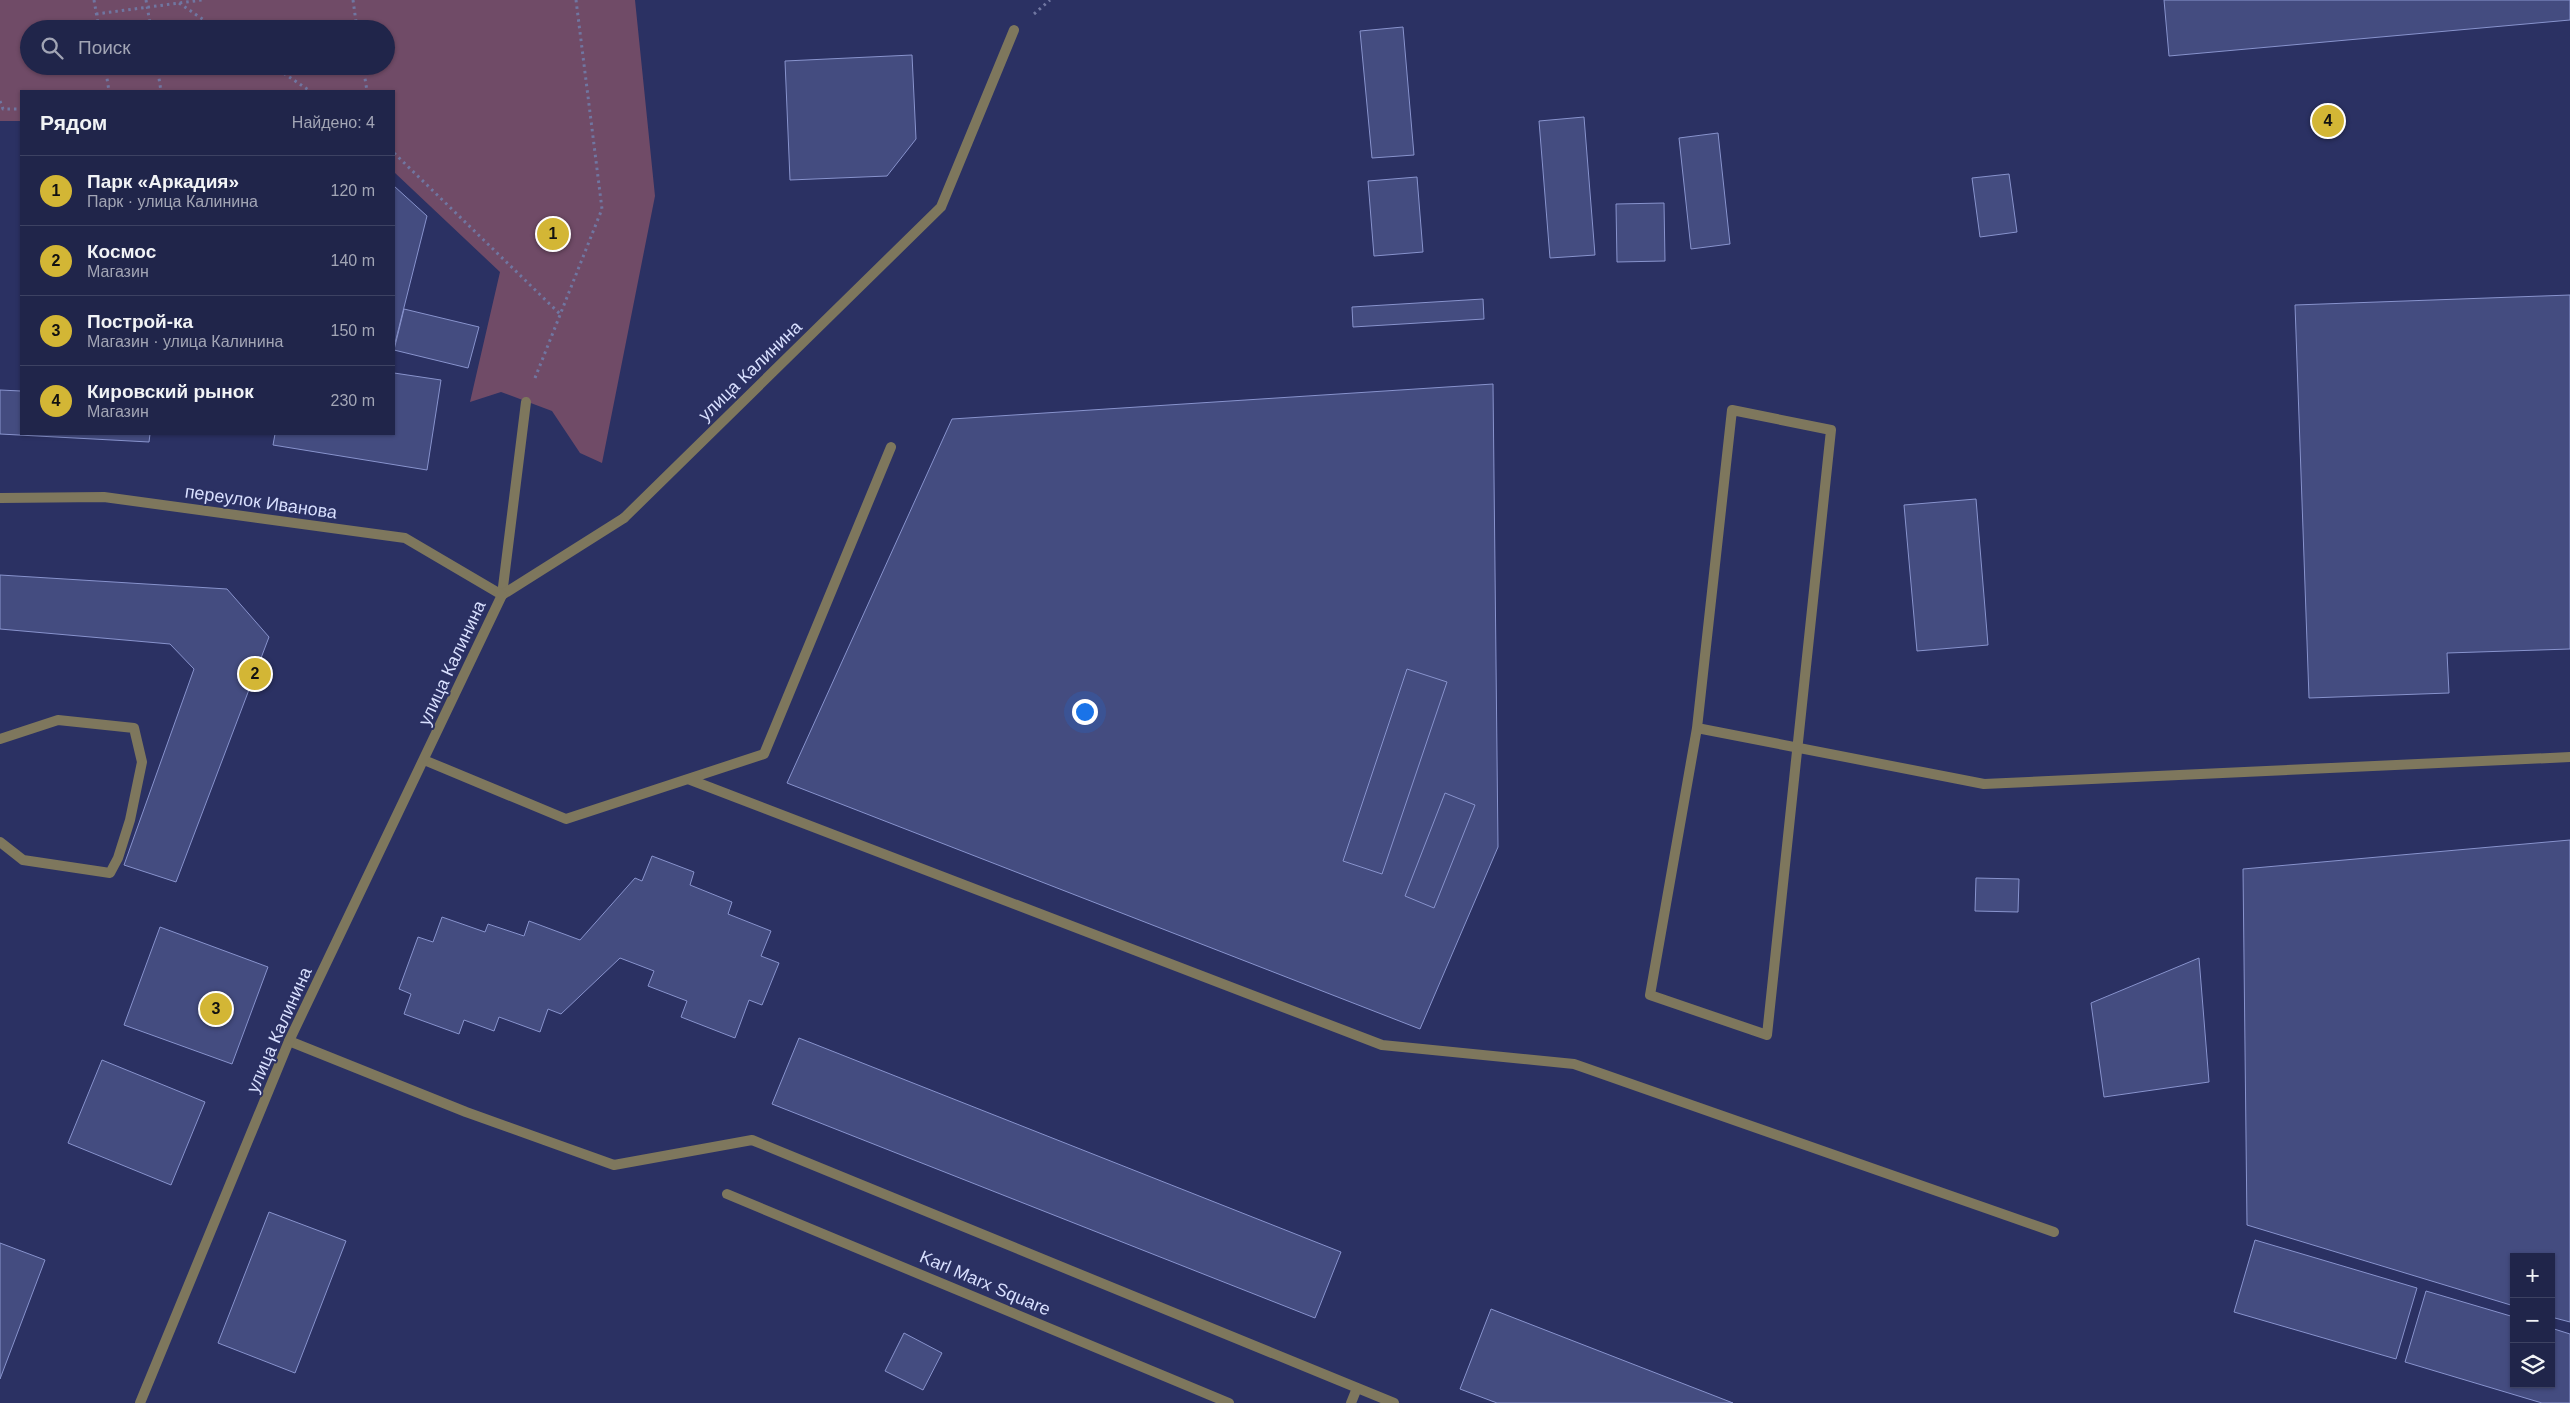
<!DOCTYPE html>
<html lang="ru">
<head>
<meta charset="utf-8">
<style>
  body { margin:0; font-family:Helvetica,sans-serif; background:#282d51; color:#f1f3f6 }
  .controls { position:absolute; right:15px; bottom:15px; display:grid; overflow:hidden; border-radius:0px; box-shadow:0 1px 4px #0004 }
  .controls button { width:45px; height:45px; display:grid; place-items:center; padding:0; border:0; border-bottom:1px solid #3d4262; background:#20254a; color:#f1f3f6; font:25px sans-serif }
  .you { position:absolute; left:1084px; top:711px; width:18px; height:18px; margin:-12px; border:4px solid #fff; border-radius:50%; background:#1a73e8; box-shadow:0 0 0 8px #1a73e833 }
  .badge { display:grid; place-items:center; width:32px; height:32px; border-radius:50%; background:#d3b635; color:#111; font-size:16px; font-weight:700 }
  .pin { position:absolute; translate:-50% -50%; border:2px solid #fff; box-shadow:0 1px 5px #0006 }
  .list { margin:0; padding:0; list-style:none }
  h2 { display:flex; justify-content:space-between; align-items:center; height:65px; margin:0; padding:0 20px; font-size:21px }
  h2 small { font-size:16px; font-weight:400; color:#a2a5b5 }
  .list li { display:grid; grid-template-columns:32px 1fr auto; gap:15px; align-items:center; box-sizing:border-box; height:70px; padding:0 20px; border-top:1px solid #3d4262 }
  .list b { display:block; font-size:19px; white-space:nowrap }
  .list p { margin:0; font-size:16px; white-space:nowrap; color:#a2a5b5 }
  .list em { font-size:16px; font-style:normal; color:#a2a5b5 }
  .icon { flex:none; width:28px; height:28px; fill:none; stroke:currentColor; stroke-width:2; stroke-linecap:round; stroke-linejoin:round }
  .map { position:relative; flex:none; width:2570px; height:1403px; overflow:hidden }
  .search { position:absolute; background:#20254a; box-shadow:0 1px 4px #0004; left:20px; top:20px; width:375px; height:55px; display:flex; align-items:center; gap:12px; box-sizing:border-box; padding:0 18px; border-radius:28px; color:#a2a5b5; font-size:19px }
  .panel { position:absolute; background:#20254a; box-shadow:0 1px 4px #0004; left:20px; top:90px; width:375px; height:345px; border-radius:0px }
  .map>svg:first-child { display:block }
  .green { fill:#704b67; fill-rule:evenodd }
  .building { fill:#444c80; stroke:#8893cd }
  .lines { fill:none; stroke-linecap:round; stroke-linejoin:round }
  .path { stroke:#7076a1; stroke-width:3; stroke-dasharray:2.5 4; stroke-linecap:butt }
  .service { stroke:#7e775d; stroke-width:10 }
  .minor { stroke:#7e775d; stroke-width:10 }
  .tertiary { stroke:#7e775d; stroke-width:10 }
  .labels { text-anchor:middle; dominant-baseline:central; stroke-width:4; stroke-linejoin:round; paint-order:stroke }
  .street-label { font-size:18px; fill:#d8dffe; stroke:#2b3163 }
</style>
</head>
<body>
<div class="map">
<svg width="2570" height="1403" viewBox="0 0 2570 1403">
  <rect width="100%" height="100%" fill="#2b3163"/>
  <path class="green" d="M0,0H635L655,196L602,463L580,453L552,411L501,392L470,402L500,272L394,172V91H21V121H0ZM29,29H386V66H29Z"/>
  <path class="building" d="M2164,0H2570V20L2169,56Z
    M1403,27L1414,155L1372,158L1360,31Z
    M912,55L916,139L887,176L790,180L785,61Z
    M1584,117L1595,255L1550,258L1539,121Z
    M1718,133L1730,244L1691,249L1679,138Z
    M2009,174L2017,232L1980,237L1972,178Z
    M1417,177L1423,252L1374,256L1368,181Z
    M394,186L427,216L394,347Z
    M1664,203L1665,261L1617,262L1616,204Z
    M2570,295V649L2447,653L2449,693L2309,698L2295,305Z
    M1483,299L1484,319L1353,327L1352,307Z
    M404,309L479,327L468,368L394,350Z
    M394,373L441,380L427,470L273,445L275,434H394Z
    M1493,384L1498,847L1420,1029L787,783L952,419Z
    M0,390L21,391V434H150L149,442L0,434Z
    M1976,499L1988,645L1917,651L1904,505Z
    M0,575L227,589L269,637L176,882L124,865L194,669L170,644L0,629Z
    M1407,669L1447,682L1382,874L1343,861Z
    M1445,793L1475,805L1434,908L1405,896Z
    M2570,840V1322L2551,1317V1257H2514V1306L2247,1225L2243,869Z
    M652,856L694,872L690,885L732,902L728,914L771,931L761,956L779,963L762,1005L749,1000L735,1038L681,1017L687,1001L648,986L654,971L620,958L561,1014L548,1009L540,1032L499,1017L494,1031L464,1020L459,1034L404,1014L411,994L399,989L418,937L433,942L442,917L485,932L488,924L524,936L529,921L580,940L635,878L642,881Z
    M1976,878L2019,879L2018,912L1975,911Z
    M160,927L268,967L232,1064L124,1025Z
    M2199,958L2209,1082L2104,1097L2091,1003Z
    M799,1038L1341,1252L1315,1318L772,1104Z
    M102,1060L205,1102L171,1185L68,1143Z
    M269,1212L346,1241L295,1373L218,1343Z
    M2255,1240L2417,1288L2396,1359L2234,1312Z
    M0,1243L45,1260L0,1379Z
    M2426,1291L2514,1317V1384H2551V1328L2570,1334V1403H2542L2405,1362Z
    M1491,1309L1733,1403H1497L1460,1389Z
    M904,1333L942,1353L923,1390L885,1371Z"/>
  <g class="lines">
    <path class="path" d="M94,0L99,29
      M146,0L151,29
      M353,0L357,29
      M179,3L217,29
      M96,14L202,0
      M1034,14L1050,0
      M105,66L109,91
      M157,66L161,91
      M273,66L310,91
      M363,66L367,91
      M0,101L3,109H21
      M394,153L560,314
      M535,378L602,209L576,0"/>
    <path class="service" d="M1732,410L1831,430L1767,1035L1650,995L1697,728Z
      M624,518L941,207L1014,30
      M502,595L526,402
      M1697,728L1984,784L2570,757
      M0,739L58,720L134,728L142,762L130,820L118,858L110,873L23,860L0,842
      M424,760L566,819L764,754L891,447
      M688,779L1382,1045L1574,1064L2054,1232
      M289,1041L466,1112L614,1165L752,1140L1394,1403
      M1351,1403L1357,1388"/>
    <path class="minor" d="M502,595L624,518
      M727,1194L1229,1403"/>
    <path class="tertiary" d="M0,498L104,497L405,538L502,595L289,1041L140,1403"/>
  </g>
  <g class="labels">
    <g class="street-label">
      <text transform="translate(750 371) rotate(-44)">улица Калинина</text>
      <text transform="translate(261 502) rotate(8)">переулок Иванова</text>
      <text transform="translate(452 663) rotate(-65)">улица Калинина</text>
      <text transform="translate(279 1030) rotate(-66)">улица Калинина</text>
      <text transform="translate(985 1283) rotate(23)">Karl Marx Square</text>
    </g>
  </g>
</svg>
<div class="controls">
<button>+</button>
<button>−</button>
<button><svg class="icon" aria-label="layers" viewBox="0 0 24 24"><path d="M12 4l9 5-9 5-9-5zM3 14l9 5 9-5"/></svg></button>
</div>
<div class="you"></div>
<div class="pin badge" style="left:553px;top:234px">1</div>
<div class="pin badge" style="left:255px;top:674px">2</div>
<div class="pin badge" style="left:216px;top:1009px">3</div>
<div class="pin badge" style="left:2328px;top:121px">4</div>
<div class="search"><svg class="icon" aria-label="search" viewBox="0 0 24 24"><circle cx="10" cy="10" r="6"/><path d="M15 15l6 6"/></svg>Поиск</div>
<section class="panel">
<h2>Рядом<small>Найдено: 4</small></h2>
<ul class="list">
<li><span class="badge">1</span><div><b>Парк «Аркадия»</b><p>Парк · улица Калинина</p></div><em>120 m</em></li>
<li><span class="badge">2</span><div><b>Космос</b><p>Магазин</p></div><em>140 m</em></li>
<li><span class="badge">3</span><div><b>Построй-ка</b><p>Магазин · улица Калинина</p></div><em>150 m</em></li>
<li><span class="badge">4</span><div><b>Кировский рынок</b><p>Магазин</p></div><em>230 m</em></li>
</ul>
</section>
</div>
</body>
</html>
